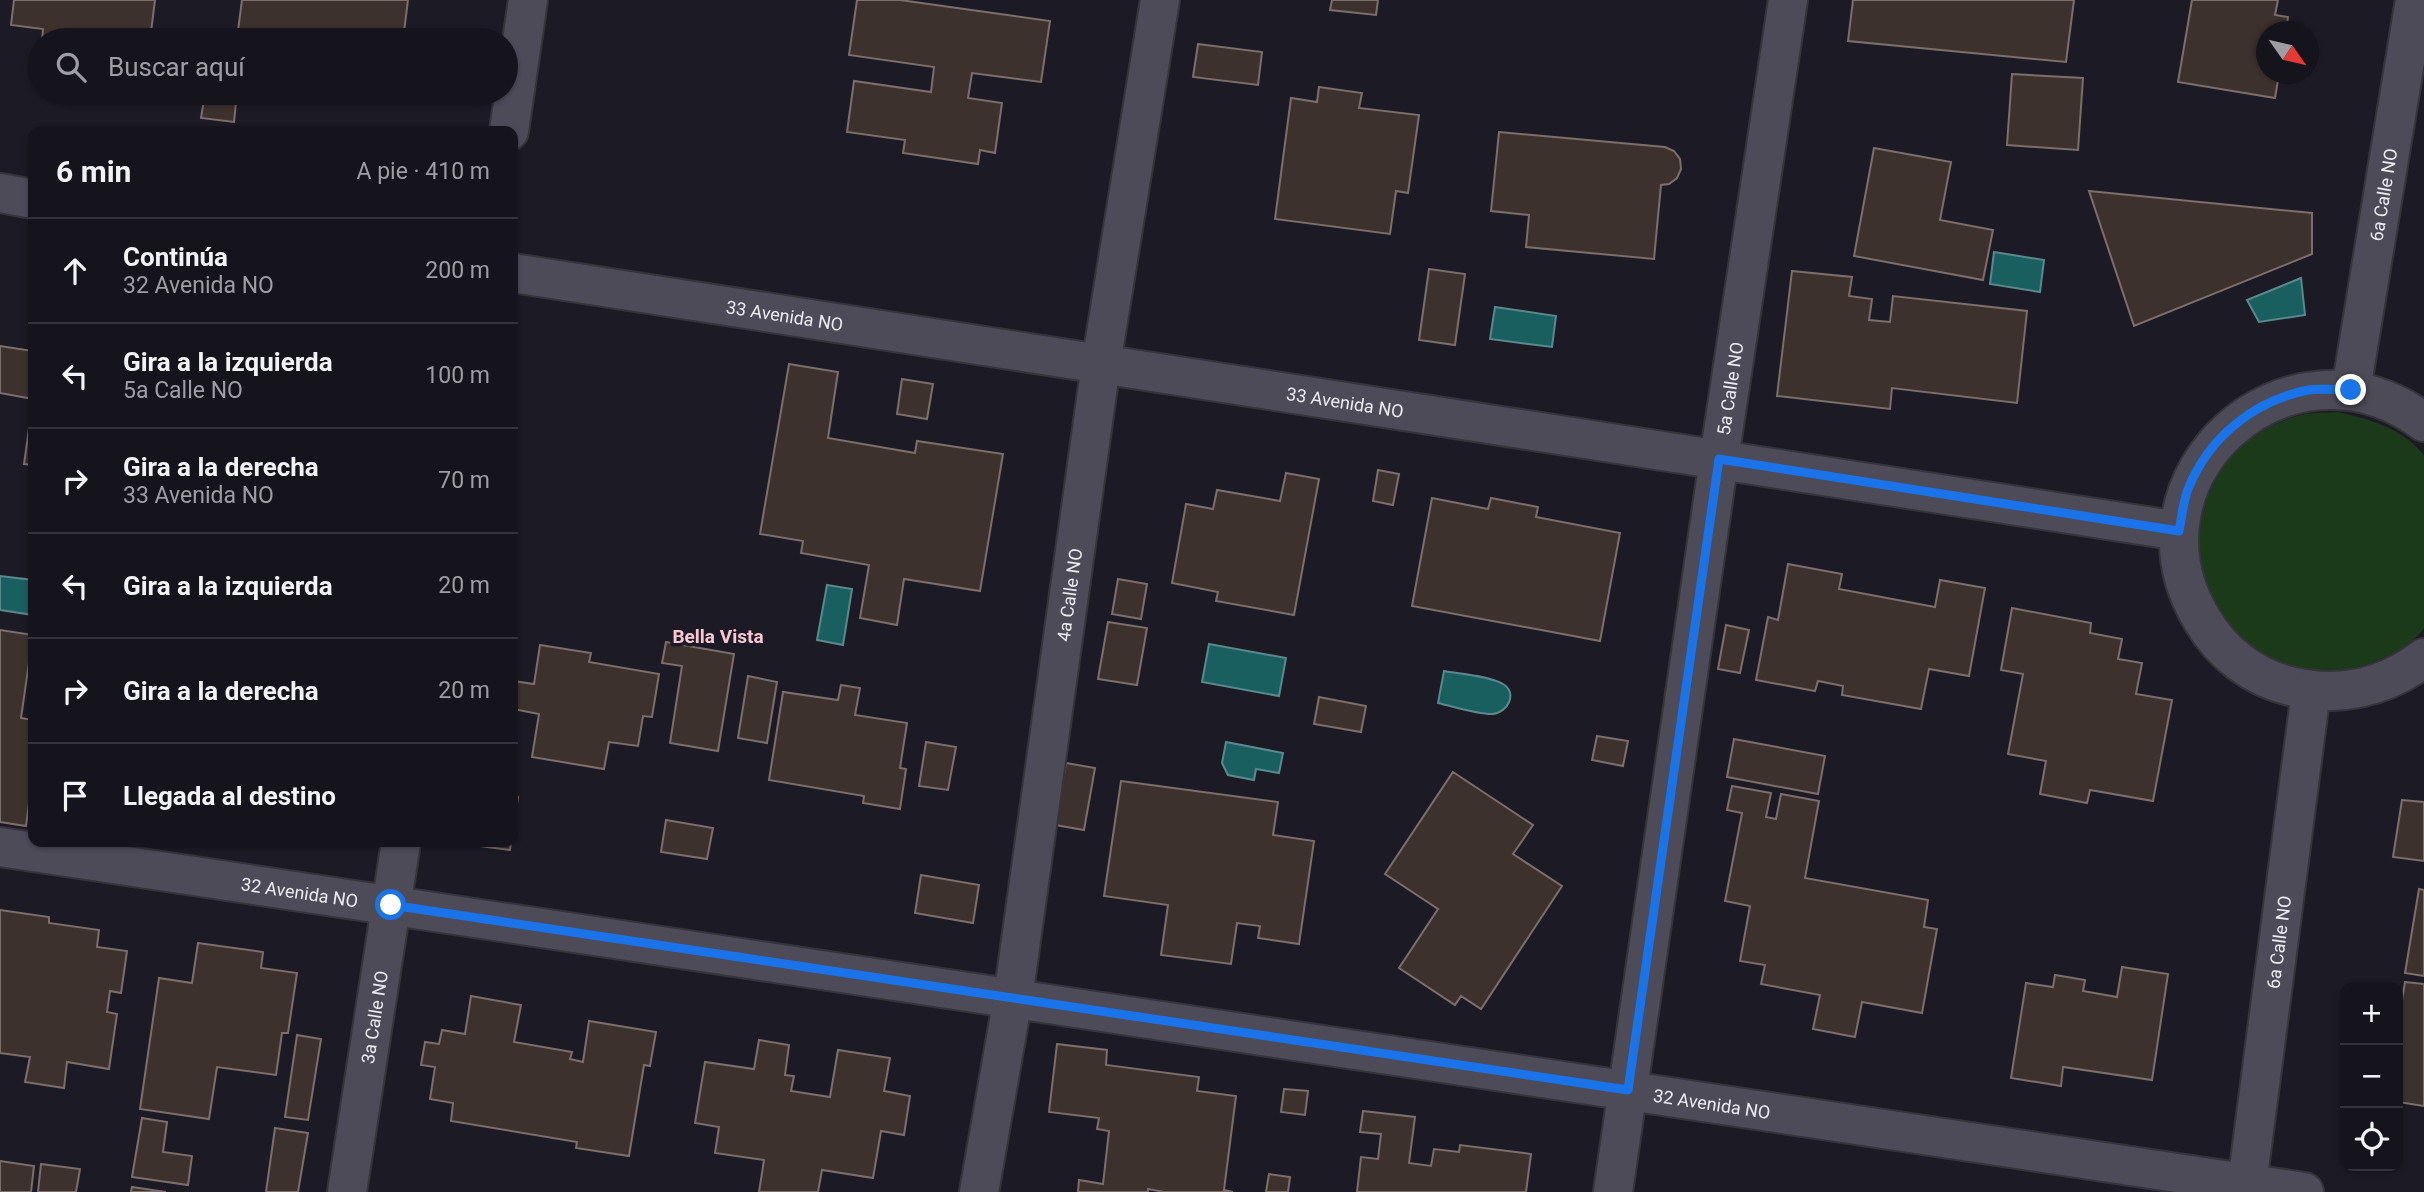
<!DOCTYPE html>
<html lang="es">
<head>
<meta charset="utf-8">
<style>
  body { margin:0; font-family:Roboto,sans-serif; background:#1e1d25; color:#f1f3f6 }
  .controls { position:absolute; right:21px; bottom:21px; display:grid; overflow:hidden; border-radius:14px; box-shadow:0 2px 5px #0004 }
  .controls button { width:63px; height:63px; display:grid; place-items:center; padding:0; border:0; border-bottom:2px solid #34333b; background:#15141c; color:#f1f3f6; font:35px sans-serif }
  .compass { position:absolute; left:2256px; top:21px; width:63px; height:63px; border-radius:50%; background:#15141c; box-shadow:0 2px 5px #0004; rotate:124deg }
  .stop { position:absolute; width:21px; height:21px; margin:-16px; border:5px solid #1a73e8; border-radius:50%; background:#fff }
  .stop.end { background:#1a73e8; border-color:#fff; box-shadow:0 2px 7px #0008 }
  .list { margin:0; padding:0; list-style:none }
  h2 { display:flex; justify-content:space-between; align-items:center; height:91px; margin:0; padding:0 28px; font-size:30px }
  h2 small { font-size:23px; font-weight:400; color:#9d9ea3 }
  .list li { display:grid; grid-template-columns:46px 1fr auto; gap:21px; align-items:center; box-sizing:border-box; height:105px; padding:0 28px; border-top:2px solid #34333b }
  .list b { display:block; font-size:26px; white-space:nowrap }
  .list p { margin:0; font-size:23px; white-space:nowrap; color:#9d9ea3 }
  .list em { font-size:23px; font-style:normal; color:#9d9ea3 }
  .icon { flex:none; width:38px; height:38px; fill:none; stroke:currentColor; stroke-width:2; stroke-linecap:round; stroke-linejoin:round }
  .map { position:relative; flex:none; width:2424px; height:1192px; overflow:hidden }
  .search { position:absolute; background:#15141c; box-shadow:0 2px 5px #0004; left:28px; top:28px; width:490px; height:77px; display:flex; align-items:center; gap:18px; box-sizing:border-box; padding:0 24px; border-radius:38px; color:#9d9ea3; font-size:26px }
  .panel { position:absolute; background:#15141c; box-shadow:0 2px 5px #0004; left:28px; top:126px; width:490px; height:721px; border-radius:14px }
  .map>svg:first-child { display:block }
  .green { fill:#1b3a1a }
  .water { fill:#1a5f60; stroke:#59898c; stroke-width:2 }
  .building { fill:#3d312e; stroke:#7c6e6a; stroke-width:2 }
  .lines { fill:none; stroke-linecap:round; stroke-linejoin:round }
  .street-casing { stroke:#35343b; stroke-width:42 }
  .secondary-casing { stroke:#35343b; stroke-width:42 }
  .street { stroke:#4c4b57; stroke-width:38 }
  .secondary { stroke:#4c4b57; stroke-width:38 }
  .route { stroke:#1a73e8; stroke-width:9 }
  .labels { text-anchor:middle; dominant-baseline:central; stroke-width:7; stroke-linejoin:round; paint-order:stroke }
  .street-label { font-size:18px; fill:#ebebf1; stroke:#1c1b25 }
  .neighbourhood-label { font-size:19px; font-weight:bold; fill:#fac7d3; stroke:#1c1b25 }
</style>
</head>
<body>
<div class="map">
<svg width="2424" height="1192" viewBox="0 0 2424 1192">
  <rect width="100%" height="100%" fill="#1c1b25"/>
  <path class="green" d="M2339,412C2371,420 2402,428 2424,455V628C2409,649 2381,661 2357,667C2329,674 2301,671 2274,659C2162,608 2181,449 2297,416C2310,412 2326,413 2339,412Z"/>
  <path class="water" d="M1994,252L2044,260L2040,292L1990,284Z
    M2301,278L2305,315L2259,322L2247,300Z
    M1495,307L1556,316L1552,347L1490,339Z
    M0,576L33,580V615L0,610Z
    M827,585L852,589L843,645L817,640Z
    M1209,644L1286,658L1279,696L1202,682Z
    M1444,671C1460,674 1490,676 1503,684C1518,693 1508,713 1492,714C1476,714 1455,707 1438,703Z
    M1226,742L1283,753L1279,773L1256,769L1254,780L1228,775L1222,763Z"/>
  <path class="building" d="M14,0H155L150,40H42L43,29L11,25Z
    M242,0H408L403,40H259L237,38Z
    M857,0H900L1050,21L1041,82L972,73L968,98L1002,103L995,153L980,150L978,164L903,153L905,140L847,132L854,81L931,92L934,67L849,55Z
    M1332,0H1378L1376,15L1330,10Z
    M1853,0H2074L2066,62L1848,41Z
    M2192,0H2278L2275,15L2288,17L2286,32H2266V74H2279L2275,98L2178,82Z
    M1198,44L1262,52L1258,85L1193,77Z
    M2012,74L2083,78L2078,150L2007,145Z
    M1319,87L1362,93L1359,108L1419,115L1408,193L1396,191L1390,234L1275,219L1291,98L1317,102Z
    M205,93H237L234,122L201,118Z
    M1499,132L1665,147L1674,151L1680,159L1681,169L1677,178L1669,184L1661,185L1654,259L1526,247L1529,215L1491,211Z
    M1874,148L1951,162L1940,220L1993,230L1983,280L1854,256Z
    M2089,191L2312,213V254L2134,326Z
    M1429,269L1465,274L1455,345L1419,340Z
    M1792,271L1852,277L1849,296L1872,299L1869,320L1890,322L1893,296L2027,311L2017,403L1892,388L1890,409L1777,396Z
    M0,346L33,351V399L0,393Z
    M789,364L838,372L828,438L915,453L917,441L1003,454L980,591L904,579L897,625L860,618L869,565L801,553L803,541L760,534Z
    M902,379L933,384L927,419L897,414Z
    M33,400V465L24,464Z
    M1378,470L1399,474L1393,505L1373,501Z
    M1286,473L1319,479L1294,615L1216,601L1218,592L1172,583L1186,504L1213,509L1217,490L1280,501Z
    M1432,498L1488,509L1491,498L1538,507L1536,517L1620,533L1600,641L1412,606Z
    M1788,564L1842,574L1839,589L1935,607L1940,580L1985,588L1969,676L1929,669L1921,709L1842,695L1843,686L1818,681L1815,691L1756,680L1768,617L1778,620Z
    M1118,579L1147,584L1141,619L1112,614Z
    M2012,608L2091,623L2090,633L2122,639L2118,659L2142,663L2136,694L2172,700L2153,801L2090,790L2087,803L2040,794L2046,761L2008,754L2023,674L2001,670Z
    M1108,622L1147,628L1137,685L1098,679Z
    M1726,625L1749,630L1740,673L1718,669Z
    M0,630L33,635L21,718L33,720V772L26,826L0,822Z
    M666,642L734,654L718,751L670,743L682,666L662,663Z
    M540,645L591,653L589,662L659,674L652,717L643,716L638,746L609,742L604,769L532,757L539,714L513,709V681L534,684Z
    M748,676L777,682L767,743L738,738Z
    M841,685L860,688L855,715L907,723L900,768L906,769L900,809L863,803L864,796L769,780L783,692L838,700Z
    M1319,697L1366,706L1361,732L1314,724Z
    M1597,736L1628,741L1623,766L1592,760Z
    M1734,739L1825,756L1818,794L1727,777Z
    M926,742L956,747L948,790L919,786Z
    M1066,763L1095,768L1084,830L1055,825Z
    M1453,772L1533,825L1513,854L1562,886L1481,1009L1461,996L1455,1005L1399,968L1438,909L1385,874Z
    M1121,781L1278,802L1273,835L1314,841L1299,944L1258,938L1260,926L1237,923L1231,964L1161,955L1168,905L1104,896Z
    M1732,786L1771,793L1766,817L1776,819L1781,794L1819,801L1805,878L1928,900L1924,927L1937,929L1922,1013L1862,1002L1855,1037L1813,1029L1820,995L1761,984L1765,965L1740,961L1750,906L1725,901L1742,813L1727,810Z
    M513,796L518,797L513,832Z
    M2402,800L2424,802V861L2393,857Z
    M666,820L713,828L707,859L661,852Z
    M465,842H511L510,850L464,844Z
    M921,875L979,885L973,923L915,913Z
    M2419,889L2424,890V976L2405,973Z
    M0,910L49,917V923L99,930L97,947L127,951L121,993L110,991L107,1012L117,1014L109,1069L67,1062L64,1088L25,1082L30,1057L0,1053Z
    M198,943L263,952L261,968L297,973L288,1033H282L276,1075L217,1067L209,1119L140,1109L159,978L192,983Z
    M2122,967L2168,974L2152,1080L2063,1067L2061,1086L2011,1078L2026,983L2053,987L2055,975L2085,980L2083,991L2117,997Z
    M2405,982L2424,984V1106L2398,1102V1026Z
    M471,996L521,1005L514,1042L572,1052L570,1059L583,1062L589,1021L656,1032L650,1066L644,1065L629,1156L576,1148L577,1142L451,1121L453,1103L430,1099L435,1067L421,1065L425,1042L439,1044L442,1030L465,1034Z
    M297,1035L321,1039L308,1120L285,1117Z
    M759,1040L789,1045L785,1075L794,1076L791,1091L830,1097L838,1050L890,1058L884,1091L910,1096L904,1135L881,1131L873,1178L822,1170L818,1192H759L764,1160L715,1153L719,1127L695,1123L705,1062L754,1069Z
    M1057,1044L1107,1050L1106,1065L1199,1077L1197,1091L1236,1096L1224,1190L1233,1192H1164L1148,1189V1192H1078L1079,1180L1103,1184L1109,1131L1097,1129L1099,1118L1049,1112Z
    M1284,1089L1308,1091L1305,1115L1281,1112Z
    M1363,1111L1415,1117L1409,1163L1431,1166L1434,1149L1459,1152L1460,1145L1531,1154L1526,1192H1357L1361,1157L1378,1159L1381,1134L1360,1132Z
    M142,1118L167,1122L163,1152L192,1156L188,1185L132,1177Z
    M275,1128L308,1133L298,1192H266Z
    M0,1161L34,1166L31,1192H0Z
    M41,1164L80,1169L76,1192H38Z
    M1269,1174L1290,1177L1288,1192H1266Z
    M132,1187L166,1192H131Z"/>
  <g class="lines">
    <defs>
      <g id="street">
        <path d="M509,131L528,0"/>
        <path id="s1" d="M2351,390L2415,0"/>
        <path id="s2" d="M0,847L2304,1192"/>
        <path id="s3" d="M979,1192L1013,998L1101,364L1160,0"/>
        <path id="s4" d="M1613,1192L1719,459L1788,0"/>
      </g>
      <g id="secondary">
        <path d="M0,193L33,199"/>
        <path id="s5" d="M513,273L2179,531"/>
        <path d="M2424,422C2288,321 2115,478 2203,621C2222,653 2253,677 2290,686C2338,698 2384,688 2424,658"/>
        <path id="s6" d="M347,1192L401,842"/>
        <path id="s7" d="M2246,1192L2311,691"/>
      </g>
    </defs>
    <use href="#street" class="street-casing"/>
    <use href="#secondary" class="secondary-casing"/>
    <use href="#street" class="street"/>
    <use href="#secondary" class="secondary"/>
  </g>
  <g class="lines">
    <path class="route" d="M391,905L1628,1090L1719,459L2179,531C2182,517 2183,502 2188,489C2209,437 2254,401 2308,390C2322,388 2338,390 2351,390"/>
  </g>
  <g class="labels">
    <g class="street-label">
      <text stroke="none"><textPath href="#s1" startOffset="198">6a Calle NO</textPath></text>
      <text stroke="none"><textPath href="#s5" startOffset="275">33 Avenida NO</textPath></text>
      <text stroke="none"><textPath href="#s4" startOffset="812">5a Calle NO</textPath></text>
      <text stroke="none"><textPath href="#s5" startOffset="842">33 Avenida NO</textPath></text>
      <text stroke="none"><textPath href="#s3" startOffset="604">4a Calle NO</textPath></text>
      <text stroke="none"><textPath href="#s2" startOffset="303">32 Avenida NO</textPath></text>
      <text stroke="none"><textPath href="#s7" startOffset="252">6a Calle NO</textPath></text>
      <text stroke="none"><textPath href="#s6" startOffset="177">3a Calle NO</textPath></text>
      <text stroke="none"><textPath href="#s2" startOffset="1731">32 Avenida NO</textPath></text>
    </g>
    <g class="neighbourhood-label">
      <text x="718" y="636">Bella Vista</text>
    </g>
  </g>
</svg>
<div class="controls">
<button>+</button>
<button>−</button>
<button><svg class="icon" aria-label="locate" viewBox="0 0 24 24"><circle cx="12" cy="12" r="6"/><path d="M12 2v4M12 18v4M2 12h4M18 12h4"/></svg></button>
</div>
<svg class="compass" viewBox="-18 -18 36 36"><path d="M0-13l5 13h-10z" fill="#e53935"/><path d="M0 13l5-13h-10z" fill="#9d9ea3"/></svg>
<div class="stop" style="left:391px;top:905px"></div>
<div class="stop end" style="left:2351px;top:390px"></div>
<div class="search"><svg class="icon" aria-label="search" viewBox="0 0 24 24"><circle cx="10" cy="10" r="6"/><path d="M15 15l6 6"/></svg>Buscar aquí</div>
<section class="panel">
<h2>6 min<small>A pie · 410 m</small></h2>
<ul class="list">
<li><svg class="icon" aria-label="ahead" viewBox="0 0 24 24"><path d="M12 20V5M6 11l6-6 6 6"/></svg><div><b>Continúa</b><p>32 Avenida NO</p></div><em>200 m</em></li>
<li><svg class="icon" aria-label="left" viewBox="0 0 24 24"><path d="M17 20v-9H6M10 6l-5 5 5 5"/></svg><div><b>Gira a la izquierda</b><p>5a Calle NO</p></div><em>100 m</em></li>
<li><svg class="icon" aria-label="right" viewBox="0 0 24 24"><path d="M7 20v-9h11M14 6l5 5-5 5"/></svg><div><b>Gira a la derecha</b><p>33 Avenida NO</p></div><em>70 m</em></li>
<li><svg class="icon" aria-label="left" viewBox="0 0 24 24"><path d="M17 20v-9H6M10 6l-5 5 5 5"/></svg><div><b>Gira a la izquierda</b></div><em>20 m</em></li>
<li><svg class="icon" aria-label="right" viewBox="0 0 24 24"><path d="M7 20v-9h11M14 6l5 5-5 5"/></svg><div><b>Gira a la derecha</b></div><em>20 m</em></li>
<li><svg class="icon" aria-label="arrive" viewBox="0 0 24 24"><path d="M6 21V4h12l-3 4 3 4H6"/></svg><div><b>Llegada al destino</b></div></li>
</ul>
</section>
</div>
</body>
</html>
